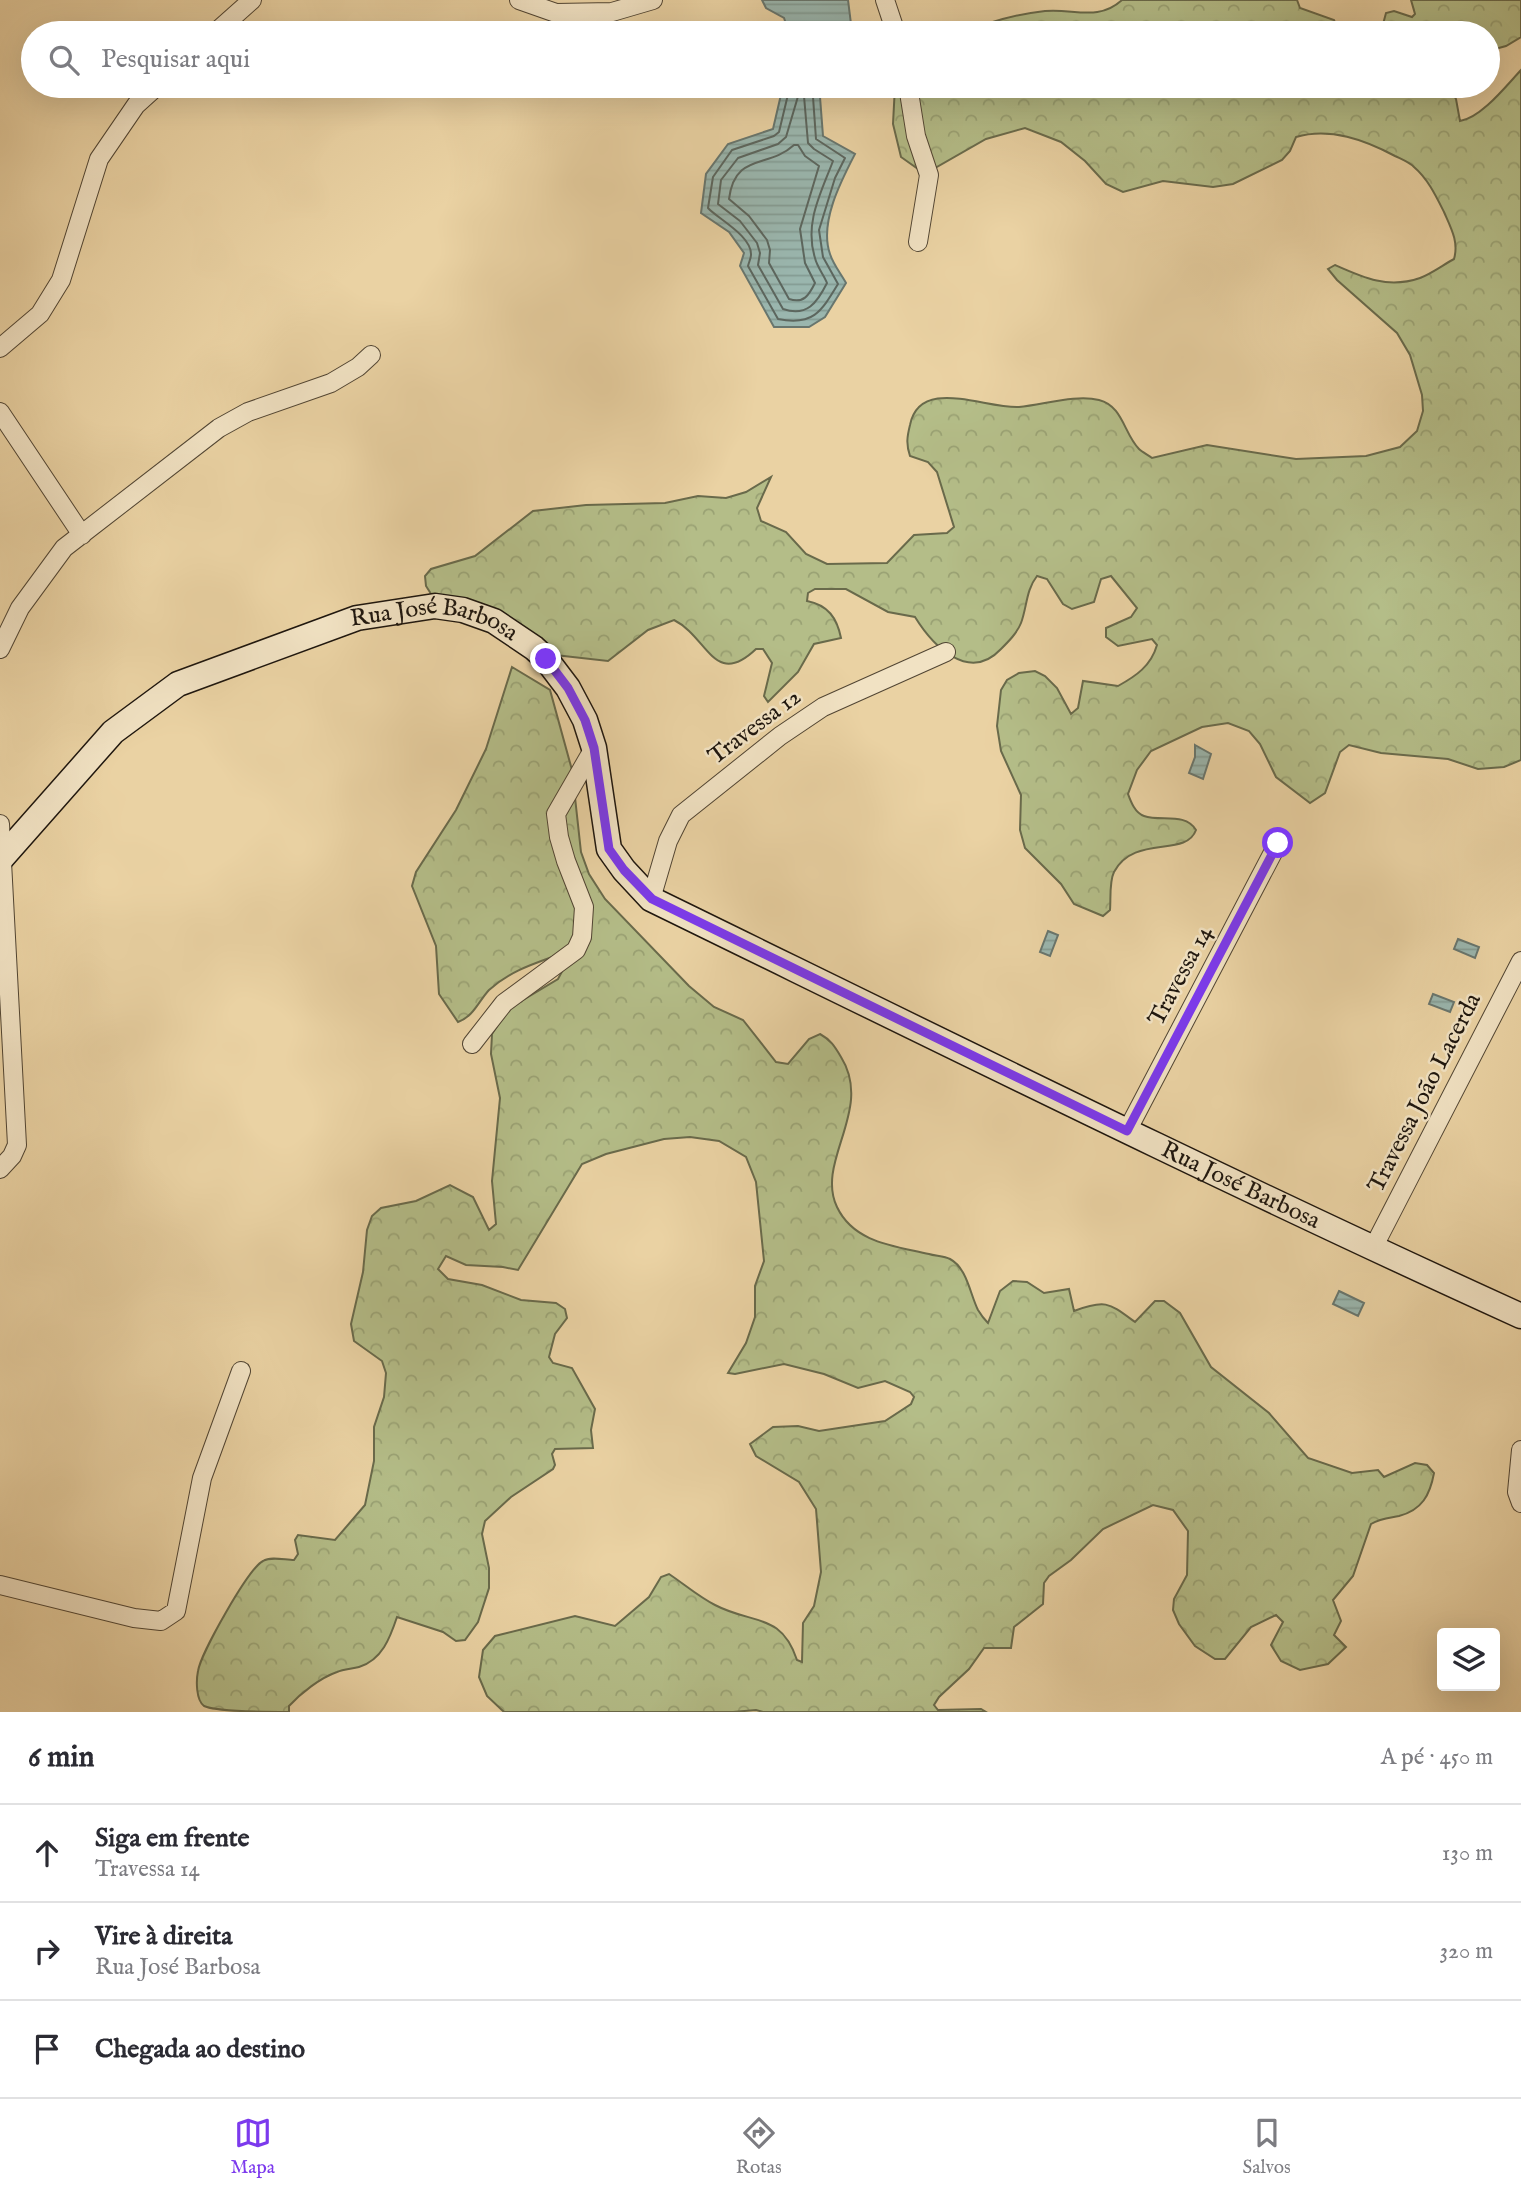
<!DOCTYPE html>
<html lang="pt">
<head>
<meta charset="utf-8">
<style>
  body { margin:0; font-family:"IM FELL English",serif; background:#f7f7f7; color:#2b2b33 }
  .controls { position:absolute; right:21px; bottom:21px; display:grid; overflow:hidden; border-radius:7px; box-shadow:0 7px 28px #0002 }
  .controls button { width:63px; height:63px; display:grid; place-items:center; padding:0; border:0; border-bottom:2px solid #e1e1e2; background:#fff; color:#2b2b33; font:35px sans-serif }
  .stop { position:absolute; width:21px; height:21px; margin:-16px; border:5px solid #7c3aed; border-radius:50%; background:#fff }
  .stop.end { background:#7c3aed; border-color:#fff; box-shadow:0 2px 7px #0008 }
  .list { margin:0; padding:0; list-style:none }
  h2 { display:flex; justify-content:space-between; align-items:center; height:91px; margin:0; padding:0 28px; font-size:30px }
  h2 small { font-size:23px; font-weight:400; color:#7c7c81 }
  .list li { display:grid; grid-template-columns:46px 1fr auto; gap:21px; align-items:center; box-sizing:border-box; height:98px; padding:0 28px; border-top:2px solid #e1e1e2 }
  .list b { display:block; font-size:26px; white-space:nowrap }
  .list p { margin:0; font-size:23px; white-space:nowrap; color:#7c7c81 }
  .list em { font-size:23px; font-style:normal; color:#7c7c81 }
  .icon { flex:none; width:38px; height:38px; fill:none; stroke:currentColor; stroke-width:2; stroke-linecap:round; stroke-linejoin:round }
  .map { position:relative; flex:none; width:1521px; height:1712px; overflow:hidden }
  .search { position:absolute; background:#fff; box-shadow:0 7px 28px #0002; left:21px; right:21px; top:21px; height:77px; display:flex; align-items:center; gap:18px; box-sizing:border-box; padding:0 24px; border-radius:38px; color:#7c7c81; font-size:26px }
  .sheet { height:385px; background:#fff }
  nav { display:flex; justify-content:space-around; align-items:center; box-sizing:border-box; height:98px; border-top:2px solid #e1e1e2; background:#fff; font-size:19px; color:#7c7c81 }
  nav a { display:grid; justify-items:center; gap:4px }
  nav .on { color:#7c3aed }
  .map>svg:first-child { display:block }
  .forest { fill:url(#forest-crowns); stroke:#696a4b; stroke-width:2 }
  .water { fill:url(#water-rules); stroke:#68766e; stroke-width:2 }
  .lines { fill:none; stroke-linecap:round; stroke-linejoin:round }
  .shore { stroke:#5c665e; stroke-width:2 }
  .street-casing { stroke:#514533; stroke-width:20 }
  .secondary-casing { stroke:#1e160e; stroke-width:27 }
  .street { stroke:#f1e2c3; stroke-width:18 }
  .secondary { stroke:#f1e2c3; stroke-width:24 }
  .route { stroke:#7c3aed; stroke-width:9 }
  .labels { text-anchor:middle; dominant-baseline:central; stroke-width:5; stroke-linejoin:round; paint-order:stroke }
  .street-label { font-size:24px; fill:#1e160e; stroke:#f1e2c3 }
</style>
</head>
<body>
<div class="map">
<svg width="1521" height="1712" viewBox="0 0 1521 1712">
  <defs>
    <pattern id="forest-crowns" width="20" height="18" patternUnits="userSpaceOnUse" patternTransform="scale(1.75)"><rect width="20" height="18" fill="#b4bd88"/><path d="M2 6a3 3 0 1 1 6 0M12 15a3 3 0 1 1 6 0" fill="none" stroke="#9aa274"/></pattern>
    <pattern id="water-rules" width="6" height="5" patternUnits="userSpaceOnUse" patternTransform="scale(1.75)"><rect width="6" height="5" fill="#9ab6ae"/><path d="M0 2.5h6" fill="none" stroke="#849c94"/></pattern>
  </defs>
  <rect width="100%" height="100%" fill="#ead2a3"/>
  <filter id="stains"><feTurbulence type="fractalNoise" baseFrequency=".00286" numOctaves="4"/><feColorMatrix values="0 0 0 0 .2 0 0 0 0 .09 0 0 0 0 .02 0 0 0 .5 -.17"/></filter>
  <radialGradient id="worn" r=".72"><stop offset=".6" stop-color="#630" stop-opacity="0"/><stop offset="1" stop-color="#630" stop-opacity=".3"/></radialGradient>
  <path class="forest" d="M1122,0H1297L1300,8L1334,20L1339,31L1337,33H962C989,22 1015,14 1045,11C1073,8 1098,22 1122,0Z
    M1411,0H1521V37L1506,46L1488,51V33H1384L1382,28L1386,13L1394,11L1412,17L1415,14Z
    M1521,70V760L1504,767L1478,769L1448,759L1381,753L1349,745L1340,752L1325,793L1310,803L1276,777L1260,744L1249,731L1228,723L1202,727L1151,751L1137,770L1128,794C1131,802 1135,813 1144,816C1161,822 1185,812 1196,830C1186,858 1134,834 1114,872C1109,882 1111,899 1110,910L1103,916L1074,904L1061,884L1025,848L1020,830L1021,795L1001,751L997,726L1001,690L1007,680L1019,673L1035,671L1045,676L1057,688L1071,714L1078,708L1083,681L1118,686C1136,676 1151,666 1157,645L1152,639L1118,646L1106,637V628L1131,617L1137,608L1111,576L1101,579L1094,602L1072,609L1063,604L1047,579L1037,576C1026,590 1027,607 1021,623C1017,633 1009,641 1001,649C969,683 933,646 915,617L888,612L846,589H815L808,593L807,601C828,605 837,618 841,638L814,644L798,672L768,702L764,696L772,663L763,649H756C714,689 708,637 674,620L648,630L608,661L555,655L433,597L426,586L425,576L431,569L475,556L533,511L586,505L665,503L698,496L726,498L746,492L771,477L757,508L761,521L786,532L806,554L827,564L887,563L914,535L947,533L954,527L937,472L928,462L910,456C906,444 907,437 910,425C920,376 985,409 1019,407C1043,405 1076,394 1099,400C1123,406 1124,434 1139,449C1142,452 1148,455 1152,458L1207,445L1296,459L1366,456L1400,447L1417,431L1423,411L1422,395L1410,355L1397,333L1337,280L1328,269L1335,265C1364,278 1388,289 1420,278C1431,274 1443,265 1454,259C1459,242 1451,228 1444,212C1436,196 1428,179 1414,167C1409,162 1401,159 1395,156C1365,140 1330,127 1296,137L1290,151L1282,160L1233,184L1213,187L1163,181L1123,192L1106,184L1085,161L1061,142L1025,128L986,139L935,168L918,169L901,157L893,124L895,86H1448L1456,99L1460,121C1481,118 1506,86 1521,70Z
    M512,667L550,690L572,770L581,852L589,874L605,899L689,986L714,1007L743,1020L776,1062L788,1064L809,1039L820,1034C831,1040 835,1047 841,1057C874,1110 815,1161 837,1207C854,1243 895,1246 929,1254C935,1256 944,1256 950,1259C967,1268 970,1294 978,1310C981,1315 984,1319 988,1323L1000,1291L1013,1281L1027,1282L1044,1293L1069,1289L1074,1311C1106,1299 1109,1303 1135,1322L1155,1301H1164L1180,1313L1211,1367L1269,1413L1308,1458L1352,1473L1378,1470L1384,1477L1415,1463L1427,1465L1434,1473C1430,1495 1422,1510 1399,1516C1389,1518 1381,1518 1371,1524L1353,1576L1333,1600L1341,1621L1334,1635L1346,1647L1328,1664L1300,1670L1281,1661L1271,1645L1283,1622L1276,1615L1251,1627L1225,1659H1215L1195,1646L1179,1624L1173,1610L1174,1599L1187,1575L1188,1531L1173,1510L1153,1505L1103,1529L1071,1560L1049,1576L1044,1583L1043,1604L1014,1627L1011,1648H984L969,1669L939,1697L934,1705L938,1710L981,1709L986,1712H763L756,1710L733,1712H504L487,1696L479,1677L483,1650L495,1636L575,1616L615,1626L649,1597L661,1577L669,1574C684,1584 699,1597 715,1605C753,1625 781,1612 797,1660L802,1662L803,1623L814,1606L821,1572L816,1509L799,1482L756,1456L750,1444L773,1427L798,1426L819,1431L885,1421L911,1404L914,1397L910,1392L885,1381L858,1388L824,1374L784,1364L735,1374L728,1373L746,1343L755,1317V1286L764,1261L756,1182L746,1157L719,1141L690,1137L664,1139L606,1154L582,1164L518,1270L503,1267L466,1265L446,1256L438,1269L448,1279L482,1285L521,1300L556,1303L565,1309L567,1318L555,1334L549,1357L553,1363L572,1368L595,1409L591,1430L593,1448L555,1449L552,1454L555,1465L553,1469L511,1497L485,1521L482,1534L489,1568V1588L478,1622L465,1640L456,1641L443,1632L397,1617C390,1638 382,1660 359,1667C352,1669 344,1669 337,1672C320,1678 301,1693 289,1706V1712C271,1712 217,1712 204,1706C196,1700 196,1681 198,1671C201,1653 248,1569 263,1561C271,1556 285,1560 294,1560L298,1554L295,1540L298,1535L335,1540L365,1505L374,1461V1427L384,1397L386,1373L382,1361L354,1341L351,1324L363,1272L367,1230L372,1216L381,1208L416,1201L450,1185L473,1197L489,1230L496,1224L492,1181L500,1098L491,1054L492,1034L508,1009L558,979L566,964L555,956C530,965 509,972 489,990C478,1002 474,1016 458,1022L439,994L436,946L412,886L416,872L456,810L486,749Z"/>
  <path class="water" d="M762,0H848L851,24L843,33H789L784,18L766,8Z
    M783,86H822L820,97L823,136L855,154C841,181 819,223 830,254C833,264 841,274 846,283L825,317L809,327H774L740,266L744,253L729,232L701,213L706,174L728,144L773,129Z
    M1195,745L1211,754L1203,779L1189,773L1195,757Z
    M1048,931L1058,935L1050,956L1040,952Z
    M1458,939L1479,947L1475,958L1454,949Z
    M1433,994L1454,1002L1450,1012L1429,1004Z
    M1339,1291L1364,1303L1358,1316L1333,1304Z"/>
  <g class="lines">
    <path class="shore" d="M790,86L779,132L774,136L732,150L713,177L708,208C718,219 752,236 751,255C751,258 749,262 748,266L778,319C813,326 821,312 838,284L823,257L819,230L835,178L845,158L816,139L813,97L815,86
      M799,93L804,96L808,143L814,149L833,161C821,193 804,223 815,258C817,267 824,275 827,283C817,303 807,317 783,309L758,265L760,253L757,243L740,221L718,204L721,180L738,158L778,144L786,137Z
      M794,145H798L805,156L819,166L800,229L805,263L815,283C809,295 804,304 789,299L769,263L770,250L767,240L749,216L729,199C735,152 768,169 794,145Z"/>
    <defs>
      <path id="street" d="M519,0L556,13L612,12L653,0
        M885,0L896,33
        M215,33L252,0
        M908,86L916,136L929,175L918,242
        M0,348L40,314L61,280L99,159L136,105L157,86
        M0,412L82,535
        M0,649L20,608L64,548L219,428L248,412L331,383L358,367L371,355
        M0,824L17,1145L12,1156L0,1169
        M651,899L668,841L681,815L780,736L823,707L946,652
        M472,1044L504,1003L576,950L582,937L584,907L566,861L559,837L556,814L594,748
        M1127,1131L1278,843
        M1373,1248L1521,961
        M1521,1450L1517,1492L1521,1503
        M0,1585L134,1618L161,1621L176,1611L202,1478L241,1371"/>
      <g id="secondary">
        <path id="s1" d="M0,860L113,732L178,684L357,618L435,606L463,610L494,621L534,648L546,659L568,688L585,720L594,748L609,849L624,870L651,899C940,1040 1228,1183 1521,1316"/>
      </g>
    </defs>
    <use href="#street" class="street-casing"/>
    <use href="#secondary" class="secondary-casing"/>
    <use href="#street" class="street"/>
    <use href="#secondary" class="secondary"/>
  </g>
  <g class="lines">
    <path class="route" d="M546,659L568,688L585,720L594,748L609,849L624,870L652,899L1127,1131L1278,843"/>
  </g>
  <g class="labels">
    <g class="street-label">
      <text stroke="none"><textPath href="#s1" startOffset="522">Rua José Barbosa</textPath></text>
      <text transform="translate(755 727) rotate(-37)">Travessa 12</text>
      <text transform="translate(1181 976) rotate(-62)">Travessa 14</text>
      <text transform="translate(1425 1093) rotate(-63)">Travessa João Lacerda</text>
      <text stroke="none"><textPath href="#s1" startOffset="1572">Rua José Barbosa</textPath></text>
    </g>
  </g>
  <rect width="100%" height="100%" filter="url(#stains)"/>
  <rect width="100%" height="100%" fill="url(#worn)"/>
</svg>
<div class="controls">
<button><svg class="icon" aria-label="layers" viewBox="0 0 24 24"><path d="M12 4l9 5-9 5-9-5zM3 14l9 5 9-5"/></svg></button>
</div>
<div class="stop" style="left:1278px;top:843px"></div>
<div class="stop end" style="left:546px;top:659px"></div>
<div class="search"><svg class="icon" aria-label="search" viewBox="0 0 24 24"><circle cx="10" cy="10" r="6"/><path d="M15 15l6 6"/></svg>Pesquisar aqui</div>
</div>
<section class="sheet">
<h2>6 min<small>A pé · 450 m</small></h2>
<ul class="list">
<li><svg class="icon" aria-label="ahead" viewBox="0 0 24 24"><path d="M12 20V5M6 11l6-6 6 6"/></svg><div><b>Siga em frente</b><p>Travessa 14</p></div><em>130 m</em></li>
<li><svg class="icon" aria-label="right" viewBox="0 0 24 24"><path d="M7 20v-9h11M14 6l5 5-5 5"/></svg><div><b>Vire à direita</b><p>Rua José Barbosa</p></div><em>320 m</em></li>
<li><svg class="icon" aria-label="arrive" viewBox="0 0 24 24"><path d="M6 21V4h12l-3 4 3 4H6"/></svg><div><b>Chegada ao destino</b></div></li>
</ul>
</section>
<nav>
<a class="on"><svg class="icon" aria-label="map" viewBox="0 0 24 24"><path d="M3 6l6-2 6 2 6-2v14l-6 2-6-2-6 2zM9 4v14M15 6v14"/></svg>Mapa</a>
<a><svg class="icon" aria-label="directions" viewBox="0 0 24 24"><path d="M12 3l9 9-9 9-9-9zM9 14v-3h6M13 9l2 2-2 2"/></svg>Rotas</a>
<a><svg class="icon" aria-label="saved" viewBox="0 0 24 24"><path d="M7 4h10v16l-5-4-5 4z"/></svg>Salvos</a>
</nav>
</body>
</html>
